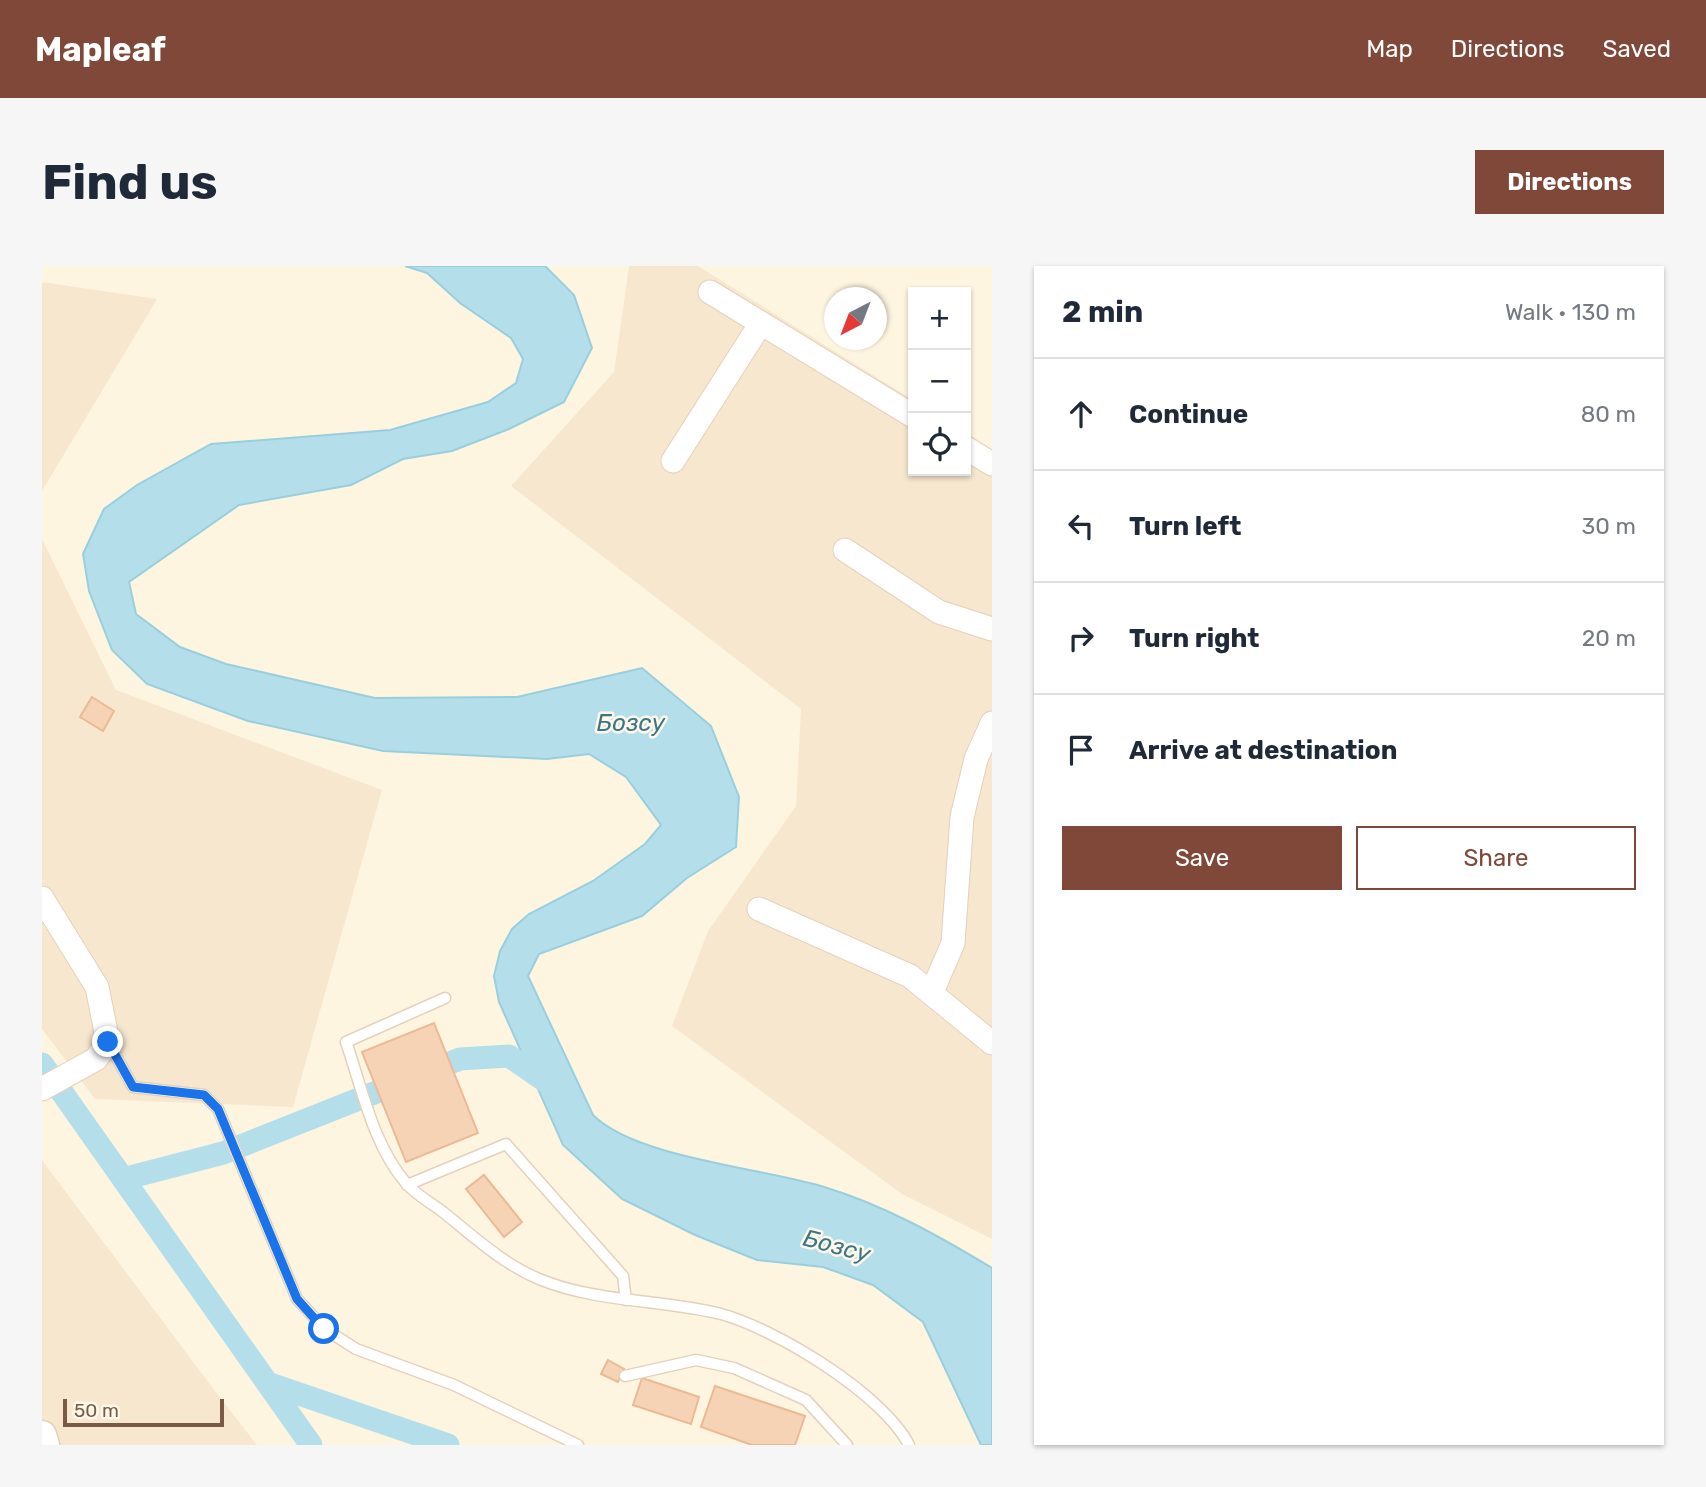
<!DOCTYPE html>
<html lang="en">
<head>
<meta charset="utf-8">
<style>
  body { margin:0; font-family:Rubik,sans-serif; background:#f6f6f7; color:#1f2937 }
  .controls { position:absolute; right:21px; top:21px; display:grid; overflow:hidden; border-radius:0px; box-shadow:0 2px 5px #0004 }
  .controls button { width:63px; height:63px; display:grid; place-items:center; padding:0; border:0; border-bottom:2px solid #e0e1e3; background:#fff; color:#1f2937; font:35px sans-serif }
  .compass { position:absolute; left:782px; top:21px; width:63px; height:63px; border-radius:50%; background:#fff; box-shadow:0 2px 5px #0004; rotate:222deg }
  .scale { position:absolute; left:21px; bottom:18px; width:161px; box-sizing:border-box; padding-left:7px; border:4px solid #785a45; border-top:0; font-size:19px; line-height:24px; white-space:nowrap; color:#785a45; -webkit-text-stroke:5px #fff8ea; paint-order:stroke }
  .stop { position:absolute; width:21px; height:21px; margin:-16px; border:5px solid #1a73e8; border-radius:50%; background:#fff }
  .stop.end { background:#1a73e8; border-color:#fff; box-shadow:0 2px 7px #0008 }
  .list { margin:0; padding:0; list-style:none }
  h2 { display:flex; justify-content:space-between; align-items:center; height:91px; margin:0; padding:0 28px; font-size:30px }
  h2 small { font-size:23px; font-weight:400; color:#747a83 }
  .list li { display:grid; grid-template-columns:46px 1fr auto; gap:21px; align-items:center; box-sizing:border-box; height:112px; padding:0 28px; border-top:2px solid #e0e1e3 }
  .list b { display:block; font-size:26px; white-space:nowrap }
  .list em { font-size:23px; font-style:normal; color:#747a83 }
  .actions { display:flex; gap:14px; padding:21px 28px }
  .actions a { flex:1; padding:16px 0; border:2px solid #7f4838; border-radius:0px; text-align:center; font-size:24px; color:#7f4838 }
  .actions .main { background:#7f4838; color:#fff }
  .icon { flex:none; width:38px; height:38px; fill:none; stroke:currentColor; stroke-width:2; stroke-linecap:round; stroke-linejoin:round }
  .map { position:relative; flex:none; width:950px; height:1179px; overflow:hidden; border-radius:0px }
  header { display:flex; align-items:center; gap:42px; box-sizing:border-box; height:98px; padding:0 35px; background:#7f4838; color:#fff }
  header strong { font-size:33px }
  nav { display:flex; gap:38px; margin-inline-start:auto; font-size:24px }
  .intro { display:flex; align-items:center; justify-content:space-between; box-sizing:border-box; height:168px; padding:0 42px }
  h1 { margin:0; font-size:49px }
  .button { padding:18px 32px; border-radius:0px; background:#7f4838; color:#fff; font-size:24px; font-weight:700 }
  main { display:flex; gap:42px; padding:0 42px }
  aside { flex:1; background:#fff; border-radius:0px; box-shadow:0 2px 5px #0004 }
  .map>svg:first-child { display:block }
  .residential { fill:#f7e7cf }
  .water { fill:#b4dfea; stroke:#99cfdd; stroke-width:2 }
  .lines { fill:none; stroke-linecap:round; stroke-linejoin:round }
  .canal { stroke:#b4dfea; stroke-width:23 }
  .building { fill:#f7d3b6; stroke:#ebba95; stroke-width:2 }
  .service-casing { stroke:#e4d1bc; stroke-width:13 }
  .minor-casing { stroke:#e4d1bc; stroke-width:25 }
  .tertiary-casing { stroke:#e4d1bc; stroke-width:31 }
  .service { stroke:#fff; stroke-width:10 }
  .minor { stroke:#fff; stroke-width:23 }
  .tertiary { stroke:#fff; stroke-width:28 }
  .route { stroke:#1a73e8; stroke-width:9 }
  .labels { text-anchor:middle; dominant-baseline:central; stroke-width:5; stroke-linejoin:round; paint-order:stroke }
  .water-label { font-size:24px; font-style:italic; fill:#3a7787; stroke:#fff8ea }
</style>
</head>
<body>
<header>
<strong>Mapleaf</strong>
<nav><a>Map</a><a>Directions</a><a>Saved</a></nav>
</header>
<div class="intro"><h1>Find us</h1><a class="button">Directions</a></div>
<main>
<div class="map">
<svg width="950" height="1179" viewBox="0 0 950 1179">
  <rect width="100%" height="100%" fill="#fef5e1"/>
  <path class="residential" d="M587,0H656L871,134V205H924V167L950,183V973L860,928L630,760L666,665L754,540L759,443L469,220L572,106Z
    M0,16L115,33L0,225Z
    M0,273L74,424L340,524L251,841L53,833L0,763Z
    M0,894L173,1125L215,1179H0Z"/>
  <path class="water" d="M363,0H503L532,29L550,82L522,136L467,163L410,185L361,193L309,219L197,239L87,316L94,348L138,381L184,398L333,432L475,431L600,402L669,460L697,531L694,581L645,612L600,650L497,688L486,710L551,849C594,892 721,902 782,921C842,939 897,970 950,1002V1179H939L881,1056L831,1019L781,1001L715,994L653,969L580,933L521,879L457,736L452,710L458,685L470,663L487,648L551,615L603,578L619,559L584,511L547,488L505,493L341,485L206,455L105,418L70,384L47,325L41,288L62,243L95,219L169,178L348,164L446,136L474,117L481,93L469,72L418,37L385,7Z"/>
  <g class="lines">
    <path class="canal" d="M0,798L269,1179
      M81,913L181,887L418,793L467,790L512,821
      M225,1117L406,1179"/>
  </g>
  <path class="building" d="M50,431L72,445L61,465L38,451Z
    M392,757L436,867L364,896L320,786Z
    M442,909L480,956L462,971L424,923Z
    M566,1094L582,1103L576,1116L559,1108Z
    M600,1112L657,1131L649,1158L591,1139Z
    M673,1120L763,1150L753,1179H710L659,1161Z"/>
  <g class="lines">
    <defs>
      <path id="service" d="M403,732L304,776C320,822 331,879 364,917C373,928 389,937 401,946C431,970 461,998 497,1013C555,1037 619,1033 679,1048C734,1063 841,1128 867,1179
        M66,776L91,821L162,829L176,843L255,1033L283,1063L314,1083L412,1119L536,1179
        M365,919L464,878L581,1010L584,1034
        M583,1110L654,1094L692,1102L764,1134L805,1179"/>
      <path id="minor" d="M668,26L871,150
        M924,182L950,198
        M631,195L719,57
        M803,284L897,346L950,363
        M0,632L55,721L66,776L54,793L0,823
        M717,643L868,710L950,777
        M890,726L911,677L920,551L934,493L950,457"/>
      <path id="tertiary" d="M0,1169L3,1179"/>
    </defs>
    <use href="#service" class="service-casing"/>
    <use href="#minor" class="minor-casing"/>
    <use href="#tertiary" class="tertiary-casing"/>
    <use href="#service" class="service"/>
    <use href="#minor" class="minor"/>
    <use href="#tertiary" class="tertiary"/>
  </g>
  <g class="lines">
    <path class="route" d="M66,776L91,821L162,829L176,843L255,1033L282,1063"/>
  </g>
  <g class="labels">
    <g class="water-label">
      <text x="589" y="457">Бозсу</text>
      <text transform="translate(795 980) rotate(15)">Бозсу</text>
    </g>
  </g>
</svg>
<div class="controls">
<button>+</button>
<button>−</button>
<button><svg class="icon" aria-label="locate" viewBox="0 0 24 24"><circle cx="12" cy="12" r="6"/><path d="M12 2v4M12 18v4M2 12h4M18 12h4"/></svg></button>
</div>
<svg class="compass" viewBox="-18 -18 36 36"><path d="M0-13l5 13h-10z" fill="#e53935"/><path d="M0 13l5-13h-10z" fill="#747a83"/></svg>
<div class="scale">50 m</div>
<div class="stop" style="left:282px;top:1063px"></div>
<div class="stop end" style="left:66px;top:776px"></div>
</div>
<aside>
<h2>2 min<small>Walk · 130 m</small></h2>
<ul class="list">
<li><svg class="icon" aria-label="ahead" viewBox="0 0 24 24"><path d="M12 20V5M6 11l6-6 6 6"/></svg><div><b>Continue</b></div><em>80 m</em></li>
<li><svg class="icon" aria-label="left" viewBox="0 0 24 24"><path d="M17 20v-9H6M10 6l-5 5 5 5"/></svg><div><b>Turn left</b></div><em>30 m</em></li>
<li><svg class="icon" aria-label="right" viewBox="0 0 24 24"><path d="M7 20v-9h11M14 6l5 5-5 5"/></svg><div><b>Turn right</b></div><em>20 m</em></li>
<li><svg class="icon" aria-label="arrive" viewBox="0 0 24 24"><path d="M6 21V4h12l-3 4 3 4H6"/></svg><div><b>Arrive at destination</b></div></li>
</ul>
<div class="actions"><a class="main">Save</a><a>Share</a></div>
</aside>
</main>
</body>
</html>
